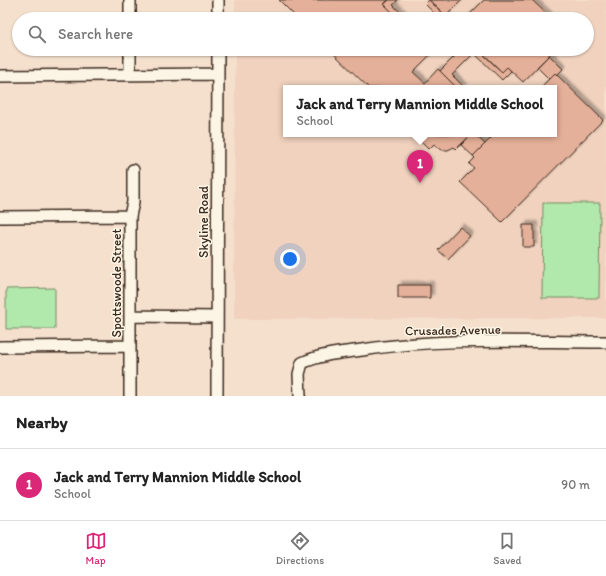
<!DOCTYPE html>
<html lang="en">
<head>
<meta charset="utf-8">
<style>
  body { margin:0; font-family:Itim,sans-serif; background:#f2f2f2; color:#222 }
  .you { position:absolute; left:290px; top:259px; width:14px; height:14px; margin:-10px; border:3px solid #fff; border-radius:50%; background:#1a73e8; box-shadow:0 0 0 6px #1a73e833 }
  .badge { display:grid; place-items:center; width:26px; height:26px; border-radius:50%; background:#db2777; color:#fff; font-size:13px; font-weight:700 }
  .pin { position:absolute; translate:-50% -33px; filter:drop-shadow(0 1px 2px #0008) }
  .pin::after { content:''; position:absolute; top:21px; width:14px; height:12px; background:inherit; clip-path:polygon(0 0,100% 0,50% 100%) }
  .popup { position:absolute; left:283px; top:85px; width:274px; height:52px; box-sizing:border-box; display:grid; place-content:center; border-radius:0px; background:#fff; filter:drop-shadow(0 1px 3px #0005); font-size:13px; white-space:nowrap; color:#767676 }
  .popup b { font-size:15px; color:#222 }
  .popup::after { content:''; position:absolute; left:50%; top:100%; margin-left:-8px; border:8px solid transparent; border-top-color:#fff }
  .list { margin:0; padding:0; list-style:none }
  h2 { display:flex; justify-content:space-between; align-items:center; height:52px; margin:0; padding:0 16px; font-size:17px }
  h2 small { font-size:13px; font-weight:400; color:#767676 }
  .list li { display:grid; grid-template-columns:26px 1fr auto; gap:12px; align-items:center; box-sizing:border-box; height:72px; padding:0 16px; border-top:1px solid #e0e0e0 }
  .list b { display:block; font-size:15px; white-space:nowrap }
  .list p { margin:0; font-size:13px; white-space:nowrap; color:#767676 }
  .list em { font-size:13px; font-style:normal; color:#767676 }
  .icon { flex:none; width:22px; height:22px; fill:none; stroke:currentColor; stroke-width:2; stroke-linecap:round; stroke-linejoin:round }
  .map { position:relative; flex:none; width:606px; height:396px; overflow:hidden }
  .search { position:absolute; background:#fff; box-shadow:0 1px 3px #0004; left:12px; right:12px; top:12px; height:44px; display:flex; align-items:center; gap:10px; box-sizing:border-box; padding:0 14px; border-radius:22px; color:#767676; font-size:15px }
  .sheet { height:124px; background:#fff }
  nav { display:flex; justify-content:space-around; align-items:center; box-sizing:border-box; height:56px; border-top:1px solid #e0e0e0; background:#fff; font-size:11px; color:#767676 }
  nav a { display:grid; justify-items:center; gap:2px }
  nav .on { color:#db2777 }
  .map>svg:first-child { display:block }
  .built { fill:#f0d2be; fill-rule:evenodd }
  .green { fill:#b1e8ab; stroke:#768964 }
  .building { fill:#e5b099; stroke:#3b2a1e; filter:url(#shadow) }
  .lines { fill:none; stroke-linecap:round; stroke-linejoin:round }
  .street-casing { stroke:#3b2a1e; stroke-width:14 }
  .street { stroke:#fcf5e5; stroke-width:11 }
  .labels { text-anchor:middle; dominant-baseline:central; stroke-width:3; stroke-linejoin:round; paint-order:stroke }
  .street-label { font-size:13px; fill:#3b2a1e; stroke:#fcf5e5 }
</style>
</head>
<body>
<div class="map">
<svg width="606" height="396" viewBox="0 0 606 396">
  <defs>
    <filter id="shadow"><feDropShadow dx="3.5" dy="-3.5" stdDeviation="1" flood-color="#0004"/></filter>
  </defs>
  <rect width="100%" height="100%" fill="#f5e0ce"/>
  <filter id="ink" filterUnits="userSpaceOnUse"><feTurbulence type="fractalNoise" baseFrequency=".025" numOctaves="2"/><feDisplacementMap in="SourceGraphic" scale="8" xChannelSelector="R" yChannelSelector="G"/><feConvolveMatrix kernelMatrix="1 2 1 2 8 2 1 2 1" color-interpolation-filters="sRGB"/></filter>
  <g filter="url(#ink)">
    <path class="built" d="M235,0H606V318L234,319L235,49H587V19H235ZM286,88H554V134H286Z"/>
    <path class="green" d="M543,203H600L599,298H542Z
      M55,288V329H6V289Z"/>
    <path class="building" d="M279,0H389L384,4L399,19H298Z
      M389,0H398L393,5L407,19H399L384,4Z
      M429,0H462L446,16Z
      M429,0L448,18L447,19H430L435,14L425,4Z
      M484,0H532L552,19H465Z
      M329,49H436L413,72L425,83L438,69L457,88H369Z
      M446,49H478L502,72L507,67L511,71L502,80L474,53L452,75L465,88H457L440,71L454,57Z
      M478,49H555L523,82L507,67L502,72Z
      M549,55L563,69L557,75L555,73L549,79L537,67Z
      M555,73L603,120L502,222L460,182L474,168L469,164L475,158L473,156L495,134H554V88H540Z
      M414,134H472L456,149L454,147L448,150H442L434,144L429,149Z
      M472,134H474L485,144L473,156L461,145Z
      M523,225H534V247H523Z
      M460,227L470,236L448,259L438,250Z
      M398,285H430V298H398Z"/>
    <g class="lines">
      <defs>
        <path id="street" d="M130,0V19
          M218,0V19
          M130,49V74
          M0,76L218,74
          M0,217L130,216
          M130,316L217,317
          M0,347L130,346
          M130,396V216L133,202V170
          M217,396L218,49
          M300,396L299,374L302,363C321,354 341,353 362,350C442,337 525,342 606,342"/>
      </defs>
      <use href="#street" class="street-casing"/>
      <use href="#street" class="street"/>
    </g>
  </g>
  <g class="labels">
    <g class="street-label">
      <text transform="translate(203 222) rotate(-90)">Skyline Road</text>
      <text transform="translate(116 283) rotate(-90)">Spottswoode Street</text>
      <text transform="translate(453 330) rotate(-1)">Crusades Avenue</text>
    </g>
  </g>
</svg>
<div class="you"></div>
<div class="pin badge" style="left:420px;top:183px">1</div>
<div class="popup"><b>Jack and Terry Mannion Middle School</b>School</div>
<div class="search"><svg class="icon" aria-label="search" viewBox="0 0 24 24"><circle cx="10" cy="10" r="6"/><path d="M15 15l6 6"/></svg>Search here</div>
</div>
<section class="sheet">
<h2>Nearby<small></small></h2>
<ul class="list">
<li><span class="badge">1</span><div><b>Jack and Terry Mannion Middle School</b><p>School</p></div><em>90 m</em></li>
</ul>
</section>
<nav>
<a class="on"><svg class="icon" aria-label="map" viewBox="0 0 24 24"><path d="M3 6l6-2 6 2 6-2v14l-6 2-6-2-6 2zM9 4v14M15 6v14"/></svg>Map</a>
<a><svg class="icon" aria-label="directions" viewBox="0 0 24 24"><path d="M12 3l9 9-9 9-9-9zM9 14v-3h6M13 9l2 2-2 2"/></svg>Directions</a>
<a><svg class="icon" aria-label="saved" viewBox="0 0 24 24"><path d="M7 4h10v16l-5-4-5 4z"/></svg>Saved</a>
</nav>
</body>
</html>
